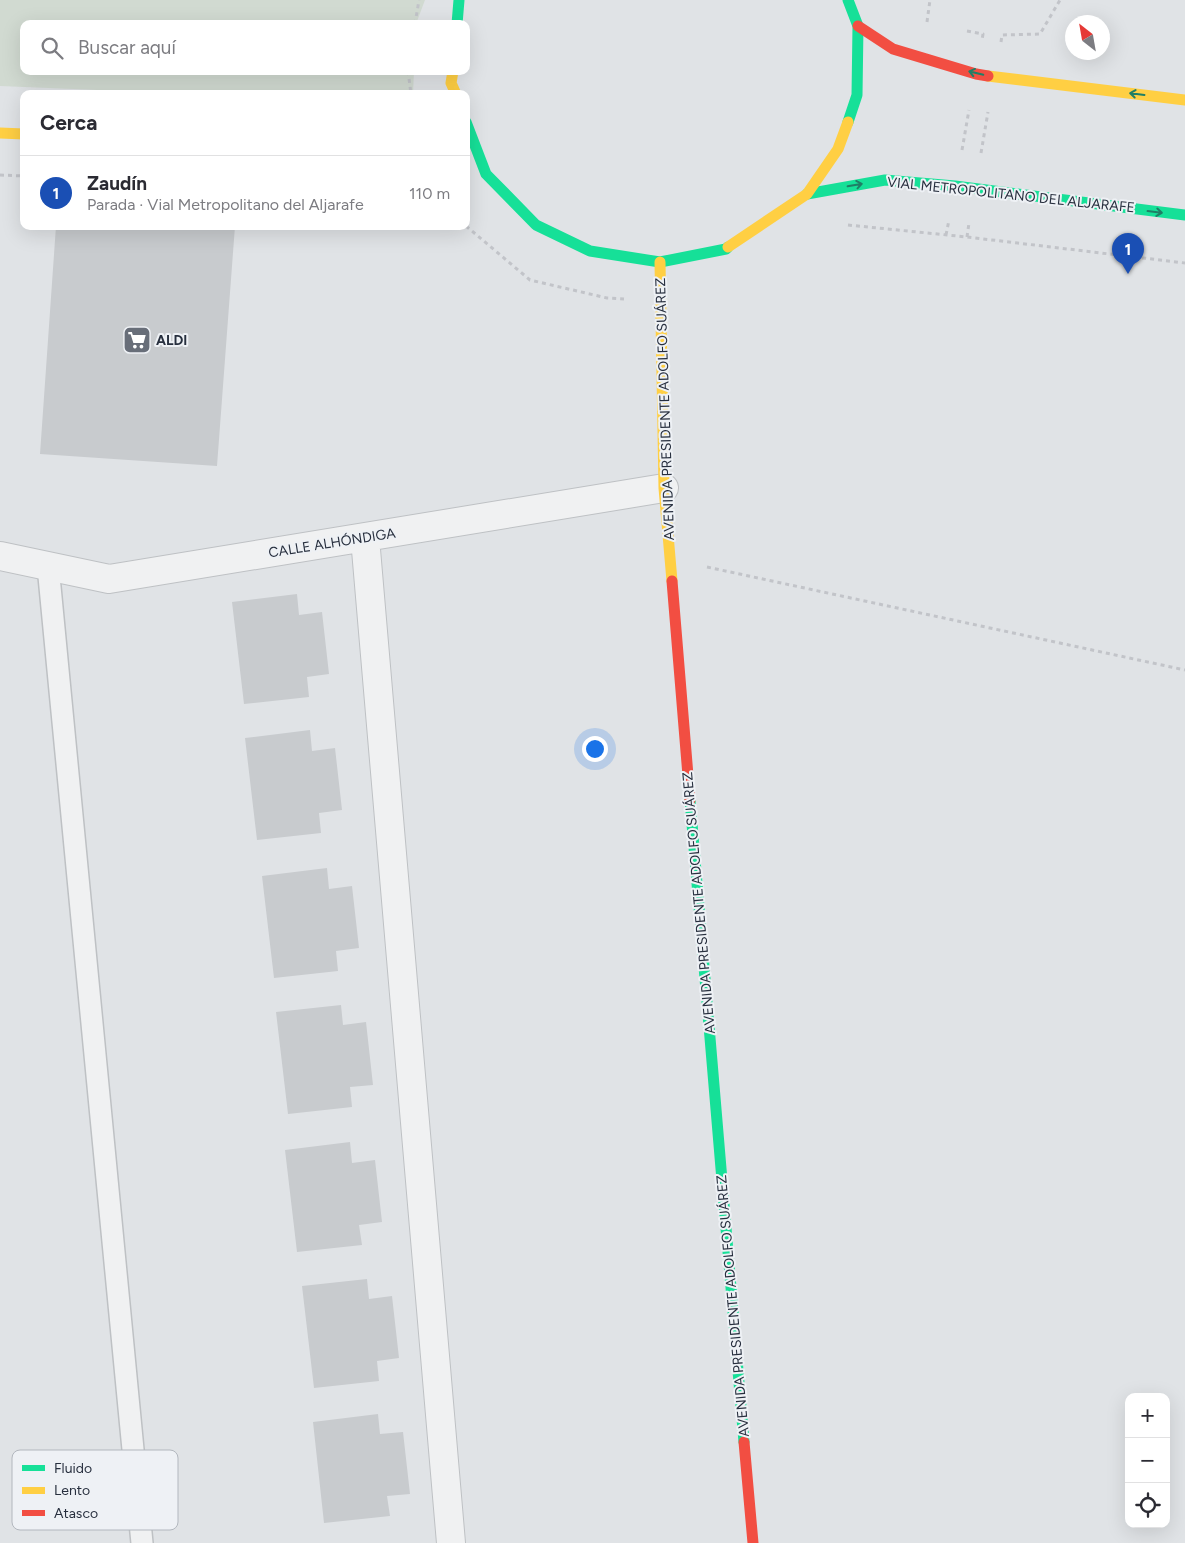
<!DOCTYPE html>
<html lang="es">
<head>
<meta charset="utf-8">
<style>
  body { margin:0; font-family:Figtree,sans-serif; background:#f2f2f3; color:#2b2b33 }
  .controls { position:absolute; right:15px; bottom:15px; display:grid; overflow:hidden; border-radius:10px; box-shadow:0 5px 20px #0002 }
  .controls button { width:45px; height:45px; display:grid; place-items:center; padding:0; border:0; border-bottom:1px solid #e1e1e2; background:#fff; color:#2b2b33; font:25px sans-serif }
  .compass { position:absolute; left:1065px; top:15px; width:45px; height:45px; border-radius:50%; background:#fff; box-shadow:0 5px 20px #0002; rotate:329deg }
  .you { position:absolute; left:594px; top:748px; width:18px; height:18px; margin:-12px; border:4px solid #fff; border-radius:50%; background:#1a73e8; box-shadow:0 0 0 8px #1a73e833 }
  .badge { display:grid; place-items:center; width:32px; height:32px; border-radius:50%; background:#2563eb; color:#fff; font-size:16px; font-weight:700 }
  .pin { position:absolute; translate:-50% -41px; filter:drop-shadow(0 1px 2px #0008) }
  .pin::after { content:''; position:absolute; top:26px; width:18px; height:15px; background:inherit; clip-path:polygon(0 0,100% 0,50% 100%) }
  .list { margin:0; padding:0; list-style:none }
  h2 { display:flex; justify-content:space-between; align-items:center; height:65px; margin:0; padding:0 20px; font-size:21px }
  h2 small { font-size:16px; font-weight:400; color:#7c7c81 }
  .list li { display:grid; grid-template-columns:32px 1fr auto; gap:15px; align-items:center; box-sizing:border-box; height:75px; padding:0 20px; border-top:1px solid #e1e1e2 }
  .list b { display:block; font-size:19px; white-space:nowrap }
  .list p { margin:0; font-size:16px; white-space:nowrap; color:#7c7c81 }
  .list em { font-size:16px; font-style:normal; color:#7c7c81 }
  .icon { flex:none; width:28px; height:28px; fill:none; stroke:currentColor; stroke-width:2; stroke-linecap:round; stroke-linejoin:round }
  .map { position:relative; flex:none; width:1185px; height:1543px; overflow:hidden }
  .search { position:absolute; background:#fff; box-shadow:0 5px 20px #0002; left:20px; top:20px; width:450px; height:55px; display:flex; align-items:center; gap:12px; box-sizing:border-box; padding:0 18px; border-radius:10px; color:#7c7c81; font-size:19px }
  .panel { position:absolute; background:#fff; box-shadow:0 5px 20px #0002; left:20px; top:90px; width:450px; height:140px; border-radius:10px }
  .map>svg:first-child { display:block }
  .green { fill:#d1dad1 }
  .building { fill:#c8cbce }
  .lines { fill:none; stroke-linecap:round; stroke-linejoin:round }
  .lane-casing { stroke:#bec1c4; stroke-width:24 }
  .street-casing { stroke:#bec1c4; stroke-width:30 }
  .path { stroke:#c2c4c9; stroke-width:3; stroke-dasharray:4 4; stroke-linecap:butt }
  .lane { stroke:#f0f1f2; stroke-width:21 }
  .street { stroke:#f0f1f2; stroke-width:28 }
  .fast { stroke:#16e098; stroke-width:11 }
  .slow { stroke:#ffcf43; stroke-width:11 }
  .jam { stroke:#f24e42; stroke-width:11 }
  .oneway { stroke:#1f7f66 }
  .labels { text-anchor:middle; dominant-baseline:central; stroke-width:4; stroke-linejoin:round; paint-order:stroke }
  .street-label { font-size:14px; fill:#272f3e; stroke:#eef1f5 }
  .poi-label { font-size:14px; font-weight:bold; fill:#272f3e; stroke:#eef1f5; text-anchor:start }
  .key { fill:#eef1f5; stroke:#b2b7be; stroke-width:1 }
  .key-label { font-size:14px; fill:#272f3e }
</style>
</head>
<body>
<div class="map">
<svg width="1185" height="1543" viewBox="0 0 1185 1543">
  <rect width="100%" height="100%" fill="#e0e3e6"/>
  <path class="green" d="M0,0H425L416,24H24V71H414L413,94H195L0,86Z"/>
  <path class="building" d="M56,226H235L217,466L40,454Z
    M297,594L299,615L322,612L329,674L307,677L309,697L244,704L232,602Z
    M310,730L312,751L335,748L342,810L319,813L321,833L257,840L245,738Z
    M327,868L329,889L352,886L359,948L336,951L338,971L274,978L262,876Z
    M341,1005L343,1025L366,1022L373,1085L350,1087L352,1107L288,1114L276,1012Z
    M350,1142L352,1163L375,1160L382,1222L359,1225L362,1245L297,1252L285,1150Z
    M367,1279L369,1299L392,1296L399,1358L377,1361L379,1381L314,1388L302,1286Z
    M378,1414L380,1434L403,1432L410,1494L387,1496L390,1516L324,1523L313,1422Z"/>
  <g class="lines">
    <defs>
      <path id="lane" d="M48,566L142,1543"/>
      <path id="street" d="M365,538L451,1543
        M0,556L109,579L664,488"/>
    </defs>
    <use href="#lane" class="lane-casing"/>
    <use href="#street" class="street-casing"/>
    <path class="path" d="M927,22L930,0
      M415,24L419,0
      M967,31L983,34L982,40
      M1001,42L1002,35L1040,34L1060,0
      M408,71L411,94
      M962,150L969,110
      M981,153L988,112
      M0,175L24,176
      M848,225L967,237L1185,263
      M466,226L530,280L607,298L624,299
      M946,235L949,220
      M967,237L969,223
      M707,567L1185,670"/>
    <use href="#lane" class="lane"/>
    <use href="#street" class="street"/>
    <path class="fast" d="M457,24L459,0
      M466,122L486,174L536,225L590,251L660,262L726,249L728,247
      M848,122L857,95L858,26L848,0
      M807,194L885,180L955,186L1185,215
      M690,800L744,1442"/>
    <path class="slow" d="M453,71L451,83L456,94
      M988,76L1185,100
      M0,133L24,134
      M728,247L807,194L838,149L848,122
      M660,262L664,488L672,581"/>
    <path class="jam" d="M858,26L893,49L976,74L988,76
      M672,581L690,800
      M744,1442L753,1543"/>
  </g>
  <defs><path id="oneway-shaft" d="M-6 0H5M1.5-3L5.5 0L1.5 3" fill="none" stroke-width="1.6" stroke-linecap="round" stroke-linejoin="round" transform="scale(1.25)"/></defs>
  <g class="oneway">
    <use href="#oneway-shaft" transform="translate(976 73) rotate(-167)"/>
    <use href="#oneway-shaft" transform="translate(1137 94) rotate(-173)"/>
    <use href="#oneway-shaft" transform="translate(855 185) rotate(-10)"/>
    <use href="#oneway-shaft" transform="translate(1155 212) rotate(7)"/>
  </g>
  <defs>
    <symbol id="supermarket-square" viewBox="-11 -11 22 22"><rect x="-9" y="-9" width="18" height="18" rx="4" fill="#686e79" stroke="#eef1f5"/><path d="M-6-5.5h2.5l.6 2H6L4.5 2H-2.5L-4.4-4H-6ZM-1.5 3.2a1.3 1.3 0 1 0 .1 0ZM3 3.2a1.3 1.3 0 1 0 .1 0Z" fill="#fff"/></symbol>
  </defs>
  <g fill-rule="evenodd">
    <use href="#supermarket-square" x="121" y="324" width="32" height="32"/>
  </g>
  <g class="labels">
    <g class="street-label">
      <text transform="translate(1011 195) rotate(6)">VIAL METROPOLITANO DEL ALJARAFE</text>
      <text transform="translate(665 409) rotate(-92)">AVENIDA PRESIDENTE ADOLFO SUÁREZ</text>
      <text transform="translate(332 543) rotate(-9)">CALLE ALHÓNDIGA</text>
      <text transform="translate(699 903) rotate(-95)">AVENIDA PRESIDENTE ADOLFO SUÁREZ</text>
      <text transform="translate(733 1306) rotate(-95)">AVENIDA PRESIDENTE ADOLFO SUÁREZ</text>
    </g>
    <g class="poi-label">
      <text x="156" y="340">ALDI</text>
    </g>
  </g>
  <rect x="12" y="1450" width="166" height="80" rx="8" class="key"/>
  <rect x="22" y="1465" width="23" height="6" fill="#16e098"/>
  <rect x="22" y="1487" width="23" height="7" fill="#ffcf43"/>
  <rect x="22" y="1510" width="23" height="6" fill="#f24e42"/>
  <g class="key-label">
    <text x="54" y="1473">Fluido</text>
    <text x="54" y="1495">Lento</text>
    <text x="54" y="1518">Atasco</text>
  </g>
</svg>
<div class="controls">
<button>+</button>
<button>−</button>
<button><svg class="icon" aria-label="locate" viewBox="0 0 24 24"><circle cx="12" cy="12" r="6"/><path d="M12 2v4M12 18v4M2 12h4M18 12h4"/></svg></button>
</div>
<svg class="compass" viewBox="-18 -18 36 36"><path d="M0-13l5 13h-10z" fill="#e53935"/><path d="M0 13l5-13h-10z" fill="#7c7c81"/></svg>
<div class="you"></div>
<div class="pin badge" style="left:1128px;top:274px;background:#1a4fb4">1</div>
<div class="search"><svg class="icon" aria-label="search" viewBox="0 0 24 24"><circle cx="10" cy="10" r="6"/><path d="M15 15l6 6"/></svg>Buscar aquí</div>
<section class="panel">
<h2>Cerca<small></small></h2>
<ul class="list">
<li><span class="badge" style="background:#1a4fb4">1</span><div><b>Zaudín</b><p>Parada · Vial Metropolitano del Aljarafe</p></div><em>110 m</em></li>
</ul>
</section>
</div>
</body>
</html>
